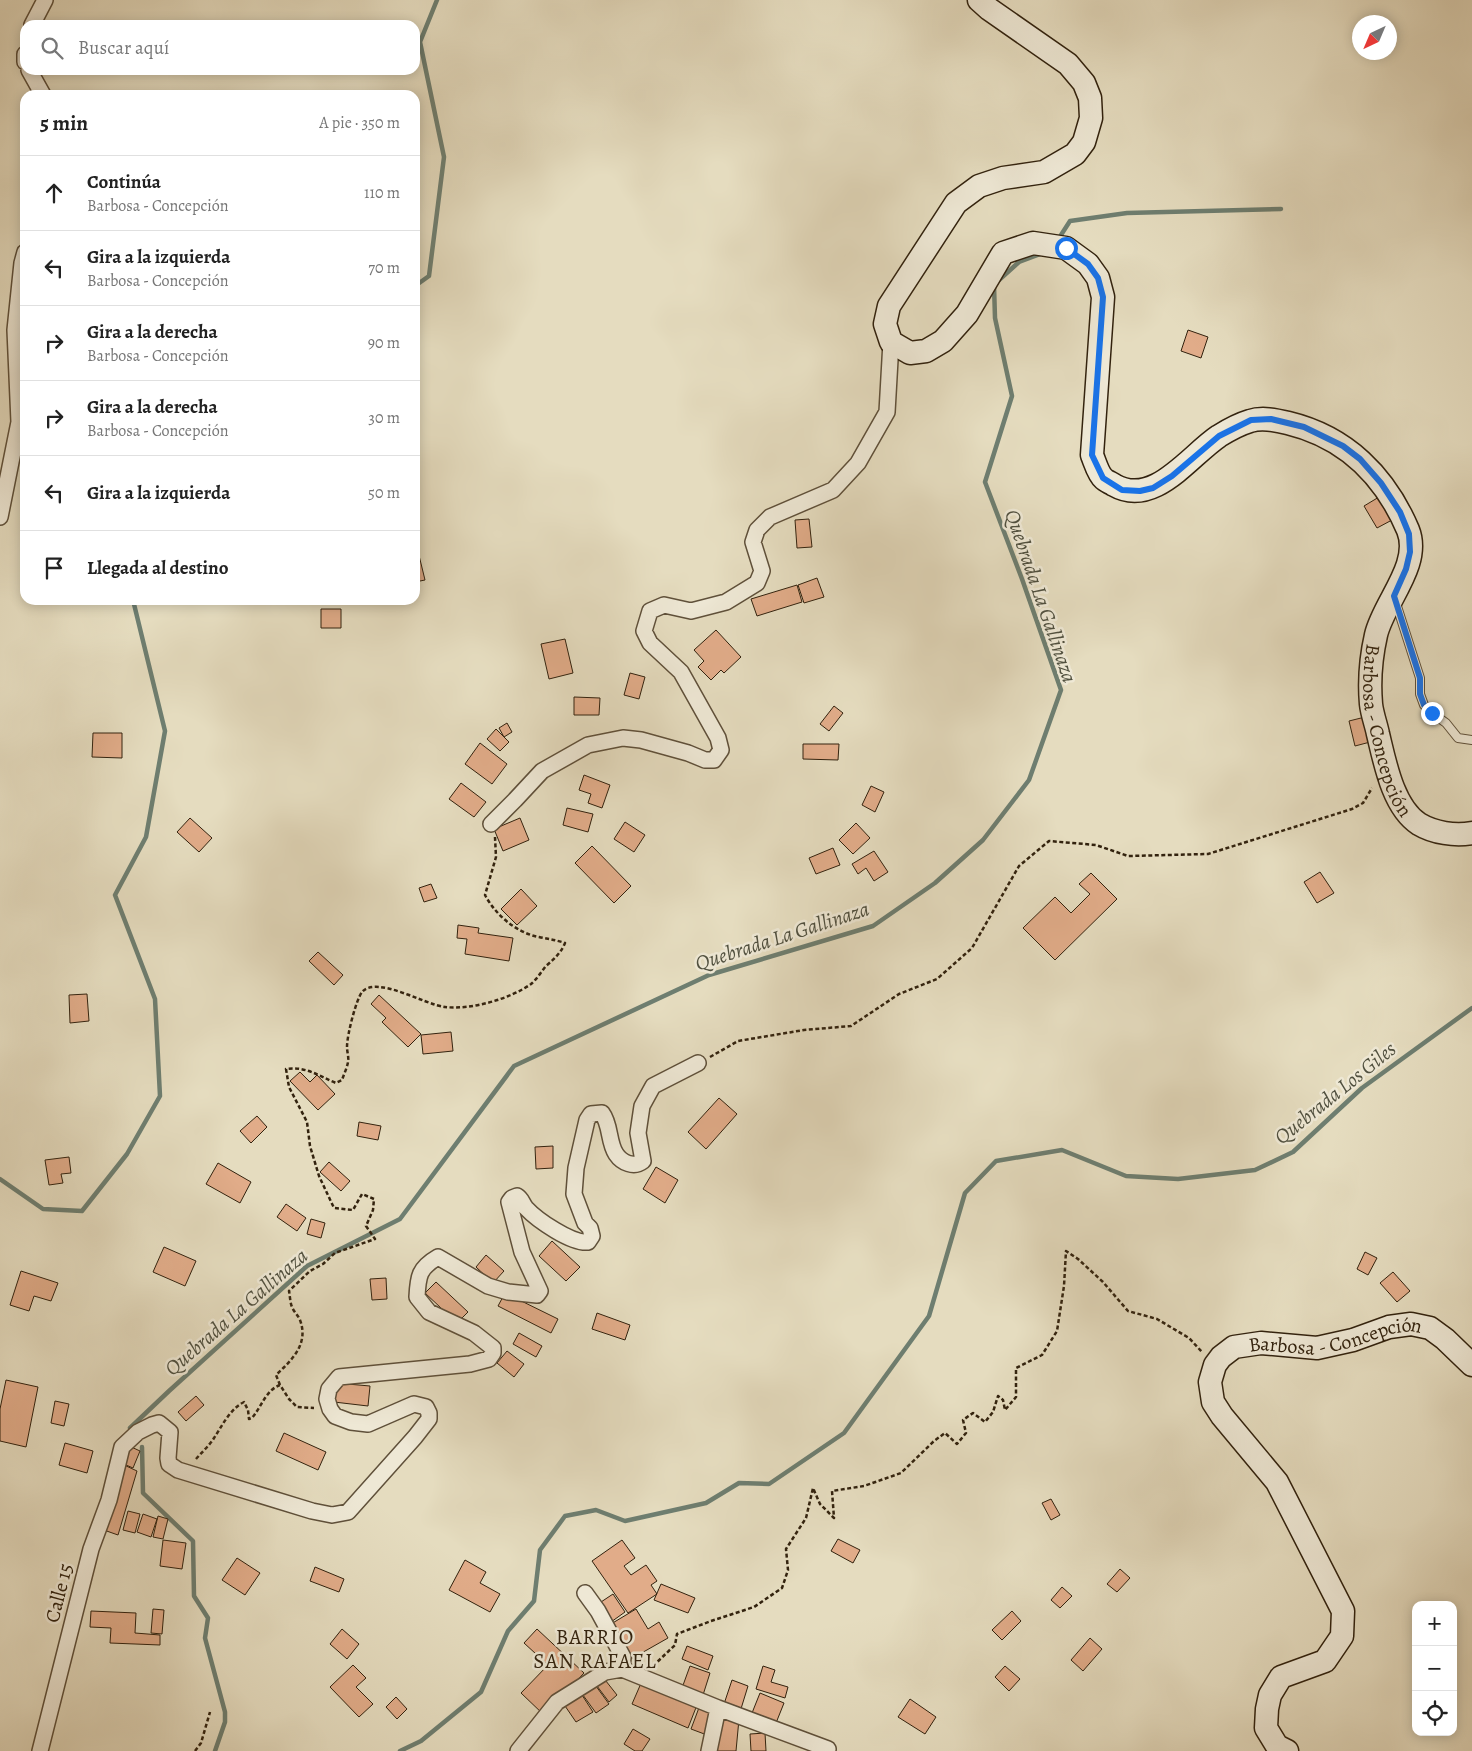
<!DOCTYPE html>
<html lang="es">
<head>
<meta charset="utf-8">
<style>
  body { margin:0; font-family:Alegreya,serif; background:#f2f2f2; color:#222 }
  .controls { position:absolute; right:15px; bottom:15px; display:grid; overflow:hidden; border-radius:10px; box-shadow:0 2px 12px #0003 }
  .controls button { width:45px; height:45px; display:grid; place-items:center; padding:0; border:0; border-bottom:1px solid #e0e0e0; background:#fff; color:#222; font:25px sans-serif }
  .compass { position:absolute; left:1352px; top:15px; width:45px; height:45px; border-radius:50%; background:#fff; box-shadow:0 2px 12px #0003; rotate:224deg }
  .stop { position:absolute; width:15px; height:15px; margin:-11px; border:4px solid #1a73e8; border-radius:50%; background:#fff }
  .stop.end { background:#1a73e8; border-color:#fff; box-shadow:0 1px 5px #0008 }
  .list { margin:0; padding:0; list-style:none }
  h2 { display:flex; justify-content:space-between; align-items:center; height:65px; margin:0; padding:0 20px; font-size:21px }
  h2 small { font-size:16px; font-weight:400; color:#767676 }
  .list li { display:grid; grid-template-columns:32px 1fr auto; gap:15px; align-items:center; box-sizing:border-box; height:75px; padding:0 20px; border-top:1px solid #e0e0e0 }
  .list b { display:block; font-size:19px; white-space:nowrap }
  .list p { margin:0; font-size:16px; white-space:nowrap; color:#767676 }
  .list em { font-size:16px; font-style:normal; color:#767676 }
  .icon { flex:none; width:28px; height:28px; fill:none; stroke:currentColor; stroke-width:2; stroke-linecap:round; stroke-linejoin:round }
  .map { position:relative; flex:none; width:1472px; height:1751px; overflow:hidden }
  .search { position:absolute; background:#fff; box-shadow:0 2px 12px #0003; left:20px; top:20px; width:400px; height:55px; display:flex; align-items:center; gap:12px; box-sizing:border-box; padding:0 18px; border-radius:15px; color:#767676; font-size:19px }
  .panel { position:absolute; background:#fff; box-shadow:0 2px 12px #0003; left:20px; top:90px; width:400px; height:515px; border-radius:15px }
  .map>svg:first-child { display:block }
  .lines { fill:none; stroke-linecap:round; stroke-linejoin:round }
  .stream { stroke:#6e7e70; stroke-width:4.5 }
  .building { fill:#e1ac89; stroke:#32220e }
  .service-casing { stroke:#5f503a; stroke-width:10 }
  .minor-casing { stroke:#5f503a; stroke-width:18 }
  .secondary-casing { stroke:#32220e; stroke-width:25 }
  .path { stroke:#32220e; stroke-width:2.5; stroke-dasharray:4 2.5; stroke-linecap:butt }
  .service { stroke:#eee8d5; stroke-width:8 }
  .minor { stroke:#eee8d5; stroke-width:15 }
  .secondary { stroke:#eee8d5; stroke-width:22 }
  .route { stroke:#1a73e8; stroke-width:6 }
  .labels { text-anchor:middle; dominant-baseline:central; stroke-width:5; stroke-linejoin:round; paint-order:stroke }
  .street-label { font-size:20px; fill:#32220e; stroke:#eee8d5 }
  .water-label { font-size:21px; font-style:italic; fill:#50503f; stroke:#eee8d5 }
  .neighbourhood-label { font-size:21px; letter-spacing:1px; fill:#32220e; stroke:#eee8d5 }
</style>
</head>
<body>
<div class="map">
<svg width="1472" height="1751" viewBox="0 0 1472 1751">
  <rect width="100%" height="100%" fill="#e5dcbf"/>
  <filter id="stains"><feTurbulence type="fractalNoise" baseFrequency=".004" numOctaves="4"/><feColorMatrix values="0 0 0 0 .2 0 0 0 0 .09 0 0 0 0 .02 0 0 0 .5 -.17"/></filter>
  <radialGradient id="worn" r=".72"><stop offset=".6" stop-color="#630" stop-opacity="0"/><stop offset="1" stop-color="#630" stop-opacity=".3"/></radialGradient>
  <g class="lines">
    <path class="stream" d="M1061,235L1070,221L1127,213L1281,209
      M999,280L1019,262L1043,253
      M415,286L429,276L444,157L420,42L437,0
      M0,1179L43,1209L82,1211L127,1154L160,1096L155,999L115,895L146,837L165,731L133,600
      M130,1428L169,1391L307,1266L400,1219L514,1066L709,975L873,926L935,883L983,840L1029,780L1061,690L1022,579L985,482L1012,396L995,318L994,285
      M142,1447L143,1493L193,1541L194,1596L208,1618L205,1638L225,1712V1722L215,1751
      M400,1751L421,1741L481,1692L508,1631L534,1601L540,1550L565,1516L596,1510L625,1521L706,1503L739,1483L769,1484L844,1433L929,1316L965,1193L996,1161L1062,1150L1126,1176L1178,1179L1255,1170L1293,1152L1362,1088L1472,1008"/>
  </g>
  <path class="building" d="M1188,330L1208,337L1201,358L1181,351Z
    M1379,497L1392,520L1377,528L1364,506Z
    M809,519L812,547L797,548L795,520Z
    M415,539L425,580L415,582Z
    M817,578L824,597L804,603L798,585Z
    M797,585L802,602L757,616L751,599Z
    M321,609H341V628H321Z
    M716,630L741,657L724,673L721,670L711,680L698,667L704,661L694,650Z
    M565,639L573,673L549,679L541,644Z
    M630,673L645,677L639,699L624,695Z
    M574,697L600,698L599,715H574Z
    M834,706L843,713L829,731L820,724Z
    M1369,716L1374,741L1355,746L1349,721Z
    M507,723L512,732L504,737L499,728Z
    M496,729L509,742L500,751L487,739Z
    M93,733H122V758L92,757Z
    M480,743L507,764L492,784L465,764Z
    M803,744H839L838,760L803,759Z
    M584,775L610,785L602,808L588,803L591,794L579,790Z
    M461,783L486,802L474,817L449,799Z
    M871,786L884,792L875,812L862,805Z
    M567,808L593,814L588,832L563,825Z
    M190,818L212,838L199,852L177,832Z
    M520,818L529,840L503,851L494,829Z
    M625,822L645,835L634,852L614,839Z
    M856,823L870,838L853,854L839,840Z
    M592,846L631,886L614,903L575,863Z
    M833,848L840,865L816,874L809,858Z
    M874,851L888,872L874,881L866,868L858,874L852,864Z
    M1320,872L1334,893L1317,903L1304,882Z
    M1091,873L1117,899L1055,960L1023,928L1055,897L1071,913L1090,894L1079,884Z
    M431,884L437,898L424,902L419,888Z
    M521,889L537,906L517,925L501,909Z
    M458,925L479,928L478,933L513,938L509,961L465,954L467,939L457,938Z
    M318,952L343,975L334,985L309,961Z
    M87,994L89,1021L70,1023L69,995Z
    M379,995L421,1034L408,1047L382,1022L386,1018L371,1004Z
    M451,1032L453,1051L423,1054L421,1035Z
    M300,1072L310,1082L317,1075L335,1094L318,1110L290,1081Z
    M719,1098L737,1114L706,1149L688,1132Z
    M257,1116L267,1127L251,1143L240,1131Z
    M359,1122L381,1126L378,1140L357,1136Z
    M553,1146V1168L536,1169L535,1147Z
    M69,1157L71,1173L61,1174L63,1183L49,1185L45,1160Z
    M329,1162L350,1181L341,1191L320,1172Z
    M218,1163L251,1182L240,1203L206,1184Z
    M656,1167L678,1180L665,1203L643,1189Z
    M286,1204L306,1218L297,1231L277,1217Z
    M311,1219L325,1223L321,1238L307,1234Z
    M552,1241L580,1267L566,1281L539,1256Z
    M164,1247L196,1261L185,1286L153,1272Z
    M1365,1252L1377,1258L1368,1275L1357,1269Z
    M486,1255L504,1271L493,1283L476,1267Z
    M21,1271L58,1283L51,1301L34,1296L29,1311L10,1305Z
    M1393,1272L1410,1291L1397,1302L1380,1283Z
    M386,1278L387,1299L372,1300L370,1279Z
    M436,1282L468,1312L457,1323L425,1293Z
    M505,1293L558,1319L551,1333L498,1306Z
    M597,1313L630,1325L625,1340L592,1329Z
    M519,1333L542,1346L536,1357L513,1344Z
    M507,1351L524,1364L514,1377L497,1363Z
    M6,1380L38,1387L26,1447L0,1441V1409Z
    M336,1383L370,1386L368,1406L334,1402Z
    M196,1396L204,1405L186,1421L178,1412Z
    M55,1401L69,1404L64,1426L51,1423Z
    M284,1433L326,1452L318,1470L276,1451Z
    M65,1443L93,1451L87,1473L59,1465Z
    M127,1445L140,1451L133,1468L119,1462Z
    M122,1464L137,1471L118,1535L101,1529Z
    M1051,1499L1060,1515L1051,1520L1042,1503Z
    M128,1511L140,1514L135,1533L123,1530Z
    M143,1514L157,1519L151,1537L137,1532Z
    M158,1516L168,1519L163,1539L153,1537Z
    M838,1539L860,1550L853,1563L831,1551Z
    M163,1540L186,1543L182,1569L160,1566Z
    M622,1540L635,1558L624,1566L631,1575L646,1565L657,1581L651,1585L657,1594L628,1613L592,1561Z
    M237,1558L260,1573L245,1595L222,1580Z
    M465,1560L486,1572L480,1583L500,1594L490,1612L449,1590Z
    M315,1567L344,1579L339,1592L310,1581Z
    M1120,1569L1130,1578L1117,1592L1107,1584Z
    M661,1584L695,1598L688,1613L654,1600Z
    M1062,1587L1072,1596L1060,1608L1051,1600Z
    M613,1594L625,1612L611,1622L598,1604Z
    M153,1609L164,1610L162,1634L151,1633Z
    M636,1609L648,1629L659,1622L668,1638L631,1659L611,1624Z
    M91,1611L136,1613L135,1633L160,1635V1645L110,1643L111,1628L90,1627Z
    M1012,1611L1021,1621L1002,1640L992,1630Z
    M342,1629L359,1644L347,1659L330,1644Z
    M537,1629L584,1673L544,1715L521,1693L548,1665L524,1643Z
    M1090,1638L1102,1649L1083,1671L1071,1660Z
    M687,1646L713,1656L708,1670L682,1659Z
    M353,1665L366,1678L356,1687L373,1704L359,1717L330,1687Z
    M690,1666L710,1673L703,1695L682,1688Z
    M763,1666L775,1670L771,1682L788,1687L785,1698L756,1689Z
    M1005,1666L1020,1679L1009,1691L995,1677Z
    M602,1676L617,1695L609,1702L594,1682Z
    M732,1680L748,1686L740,1712L723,1707Z
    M642,1681L697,1705L688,1728L632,1704Z
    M593,1682L609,1704L596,1713L580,1691Z
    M580,1692L593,1712L576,1722L563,1703Z
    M760,1693L784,1703L776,1723L752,1713Z
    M396,1697L407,1709L397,1719L386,1707Z
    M910,1699L936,1717L925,1734L898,1717Z
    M700,1705L716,1711L707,1735L691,1729Z
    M717,1718L739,1719L736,1751H715Z
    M633,1729L650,1739L642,1751H635L624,1744Z
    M765,1733L766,1751H751L750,1734Z"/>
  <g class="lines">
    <defs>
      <path id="service" d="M1395,600L1420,678V694L1424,705L1432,713L1446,723L1458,738L1472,740"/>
      <path id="minor" d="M32,25L45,0
        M25,54V62
        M29,70L43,95
        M0,517L19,422L15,330L22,263L25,252
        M491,824L515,800L542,771L588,745L623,738L641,740L688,753L705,760H714L721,750L718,738L681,672L650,643L644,631L650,611L664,605L691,611L726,602L757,583L762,571L753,542L757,530L770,517L833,490L858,463L887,412L891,342
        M585,1593L598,1611L623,1657L622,1669
        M622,1669L718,1708L828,1749
        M40,1751L91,1549L109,1500L122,1447L138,1432L152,1425L159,1423L170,1432L168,1458L169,1464L178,1470L312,1511L332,1515L348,1512L415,1437L429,1419V1413L426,1407L414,1404L368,1424L351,1422L335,1416L330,1409L327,1399L329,1389L339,1377L470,1364L489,1359L493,1353V1348L474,1333L429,1312L417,1297C418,1276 419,1268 438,1257L488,1286L508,1292L537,1295L540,1291L522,1252L509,1202L512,1198L517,1196C522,1199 522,1203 526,1208C537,1220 572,1244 588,1242L592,1236L590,1228L585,1223L574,1194L576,1168L587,1120L591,1114L602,1113C611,1125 608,1142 616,1154C622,1163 634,1168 643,1161L638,1133L642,1106L653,1086L698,1063
        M518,1751L557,1702L605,1672L622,1669
        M709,1751L718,1708"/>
      <g id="secondary">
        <path id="s1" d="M979,0L989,9L1068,64L1084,83L1090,98L1091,118L1084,142L1075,154L1044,172L1003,178L979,186L956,203L889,306L885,324L891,342L910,353L926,351L943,341L967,314L1003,253L1033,243L1066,248L1088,264L1098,278L1103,297L1092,455C1095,462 1098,474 1104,479C1106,481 1111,483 1114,485C1154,508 1189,456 1219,436C1227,431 1240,424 1250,421C1262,417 1276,420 1288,423C1346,437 1385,476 1408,530C1422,565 1383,603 1376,635C1371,657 1369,681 1371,704C1372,714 1376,724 1378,734C1385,763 1393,807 1419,824C1434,833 1455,836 1472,833"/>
        <path id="s2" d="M1287,1751L1277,1746L1266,1728L1267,1709L1270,1695L1281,1677L1325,1661L1342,1636L1343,1611L1277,1482L1222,1416L1213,1402L1210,1382L1215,1365L1221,1357L1234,1347L1261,1343L1317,1348L1353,1340L1389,1327L1411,1324L1430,1328L1445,1339L1472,1365"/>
      </g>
    </defs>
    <use href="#service" class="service-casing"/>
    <use href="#minor" class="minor-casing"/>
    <use href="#secondary" class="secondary-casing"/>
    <path class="path" d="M710,1057L738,1041L804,1030L851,1026L899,994L937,979L972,948L1019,866L1049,841L1096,845L1128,856L1208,854L1352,809L1363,803L1372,788
      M280,1385L276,1375C292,1360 309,1344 300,1320C298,1315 294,1312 292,1307C290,1302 290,1296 289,1291L310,1271L323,1264L335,1253L375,1239L366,1226L373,1210L374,1199L362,1194L353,1210L334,1208L319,1176L310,1146L307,1122L289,1087L286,1069C306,1066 319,1076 336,1083L342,1080C344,1074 347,1068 348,1062C349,1057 347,1052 347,1047C347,1035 356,1000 362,992C377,975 425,1005 445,1007C471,1010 510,999 531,984C537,979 541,972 546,966C554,959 561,953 565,943C556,940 548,939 539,937C516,933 495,914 485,895L496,857L495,837
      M196,1459C202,1452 209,1446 214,1438C222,1426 230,1409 244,1402L248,1410L249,1419L252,1418C262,1406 266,1390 280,1385L289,1399L297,1407L314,1408
      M653,1666L675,1645L677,1634L711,1621L754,1607L782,1588L788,1570L786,1549L806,1518L813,1488L820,1504L834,1518L832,1491L864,1486L901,1473L934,1441L945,1433L957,1444L966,1433L963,1420L973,1413L985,1422L993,1412L998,1396L1003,1400L1005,1410L1016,1397V1368L1042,1355L1057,1331L1064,1286L1066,1251L1078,1259L1103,1282L1128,1311L1157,1319L1189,1338L1202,1352
      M195,1751L201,1743L210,1712"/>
    <use href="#service" class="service"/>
    <use href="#minor" class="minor"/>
    <use href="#secondary" class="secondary"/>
  </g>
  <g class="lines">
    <path class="route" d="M1066,248L1088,264L1098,278L1103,297L1092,455L1103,478L1122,490L1140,491L1153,488L1172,476L1219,436L1251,420L1271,419L1304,427L1343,446L1360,459L1381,483L1400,512L1409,534L1410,552L1406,569L1394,596L1420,678V694L1424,705L1432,713"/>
  </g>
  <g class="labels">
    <g class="street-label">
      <text stroke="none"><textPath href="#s1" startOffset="1568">Barbosa - Concepción</textPath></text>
      <text stroke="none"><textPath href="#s2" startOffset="604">Barbosa - Concepción</textPath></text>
      <text transform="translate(59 1593) rotate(-76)">Calle 15</text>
    </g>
    <g class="water-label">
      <text transform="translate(1041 596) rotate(71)">Quebrada La Gallinaza</text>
      <text transform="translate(782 936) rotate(-18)">Quebrada La Gallinaza</text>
      <text transform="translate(1335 1093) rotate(-39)">Quebrada Los Giles</text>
      <text transform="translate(236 1312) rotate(-41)">Quebrada La Gallinaza</text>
    </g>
    <g class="neighbourhood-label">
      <text x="595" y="1637">BARRIO<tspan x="595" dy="24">SAN RAFAEL</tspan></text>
    </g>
  </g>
  <rect width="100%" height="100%" filter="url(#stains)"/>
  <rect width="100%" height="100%" fill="url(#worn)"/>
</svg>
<div class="controls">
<button>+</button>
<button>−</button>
<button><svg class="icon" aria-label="locate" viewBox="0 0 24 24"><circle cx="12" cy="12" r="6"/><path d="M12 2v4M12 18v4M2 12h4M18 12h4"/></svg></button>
</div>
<svg class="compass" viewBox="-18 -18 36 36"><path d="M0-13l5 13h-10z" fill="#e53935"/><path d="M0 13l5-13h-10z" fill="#767676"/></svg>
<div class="stop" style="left:1066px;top:248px"></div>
<div class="stop end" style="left:1432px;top:713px"></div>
<div class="search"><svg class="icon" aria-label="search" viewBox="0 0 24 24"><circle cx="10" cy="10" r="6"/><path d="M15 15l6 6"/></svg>Buscar aquí</div>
<section class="panel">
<h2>5 min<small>A pie · 350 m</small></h2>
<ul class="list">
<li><svg class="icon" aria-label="ahead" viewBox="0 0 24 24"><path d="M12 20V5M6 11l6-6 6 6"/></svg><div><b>Continúa</b><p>Barbosa - Concepción</p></div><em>110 m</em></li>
<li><svg class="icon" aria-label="left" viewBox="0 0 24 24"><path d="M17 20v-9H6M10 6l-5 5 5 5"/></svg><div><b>Gira a la izquierda</b><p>Barbosa - Concepción</p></div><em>70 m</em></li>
<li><svg class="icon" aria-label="right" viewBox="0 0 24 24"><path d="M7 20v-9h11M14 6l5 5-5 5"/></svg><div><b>Gira a la derecha</b><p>Barbosa - Concepción</p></div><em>90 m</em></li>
<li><svg class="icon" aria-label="right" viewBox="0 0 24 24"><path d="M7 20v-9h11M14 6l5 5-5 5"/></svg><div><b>Gira a la derecha</b><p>Barbosa - Concepción</p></div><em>30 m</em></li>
<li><svg class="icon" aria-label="left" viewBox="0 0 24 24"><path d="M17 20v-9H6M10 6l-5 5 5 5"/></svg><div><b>Gira a la izquierda</b></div><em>50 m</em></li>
<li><svg class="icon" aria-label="arrive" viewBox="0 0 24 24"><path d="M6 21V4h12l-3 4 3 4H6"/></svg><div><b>Llegada al destino</b></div></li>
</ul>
</section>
</div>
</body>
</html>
